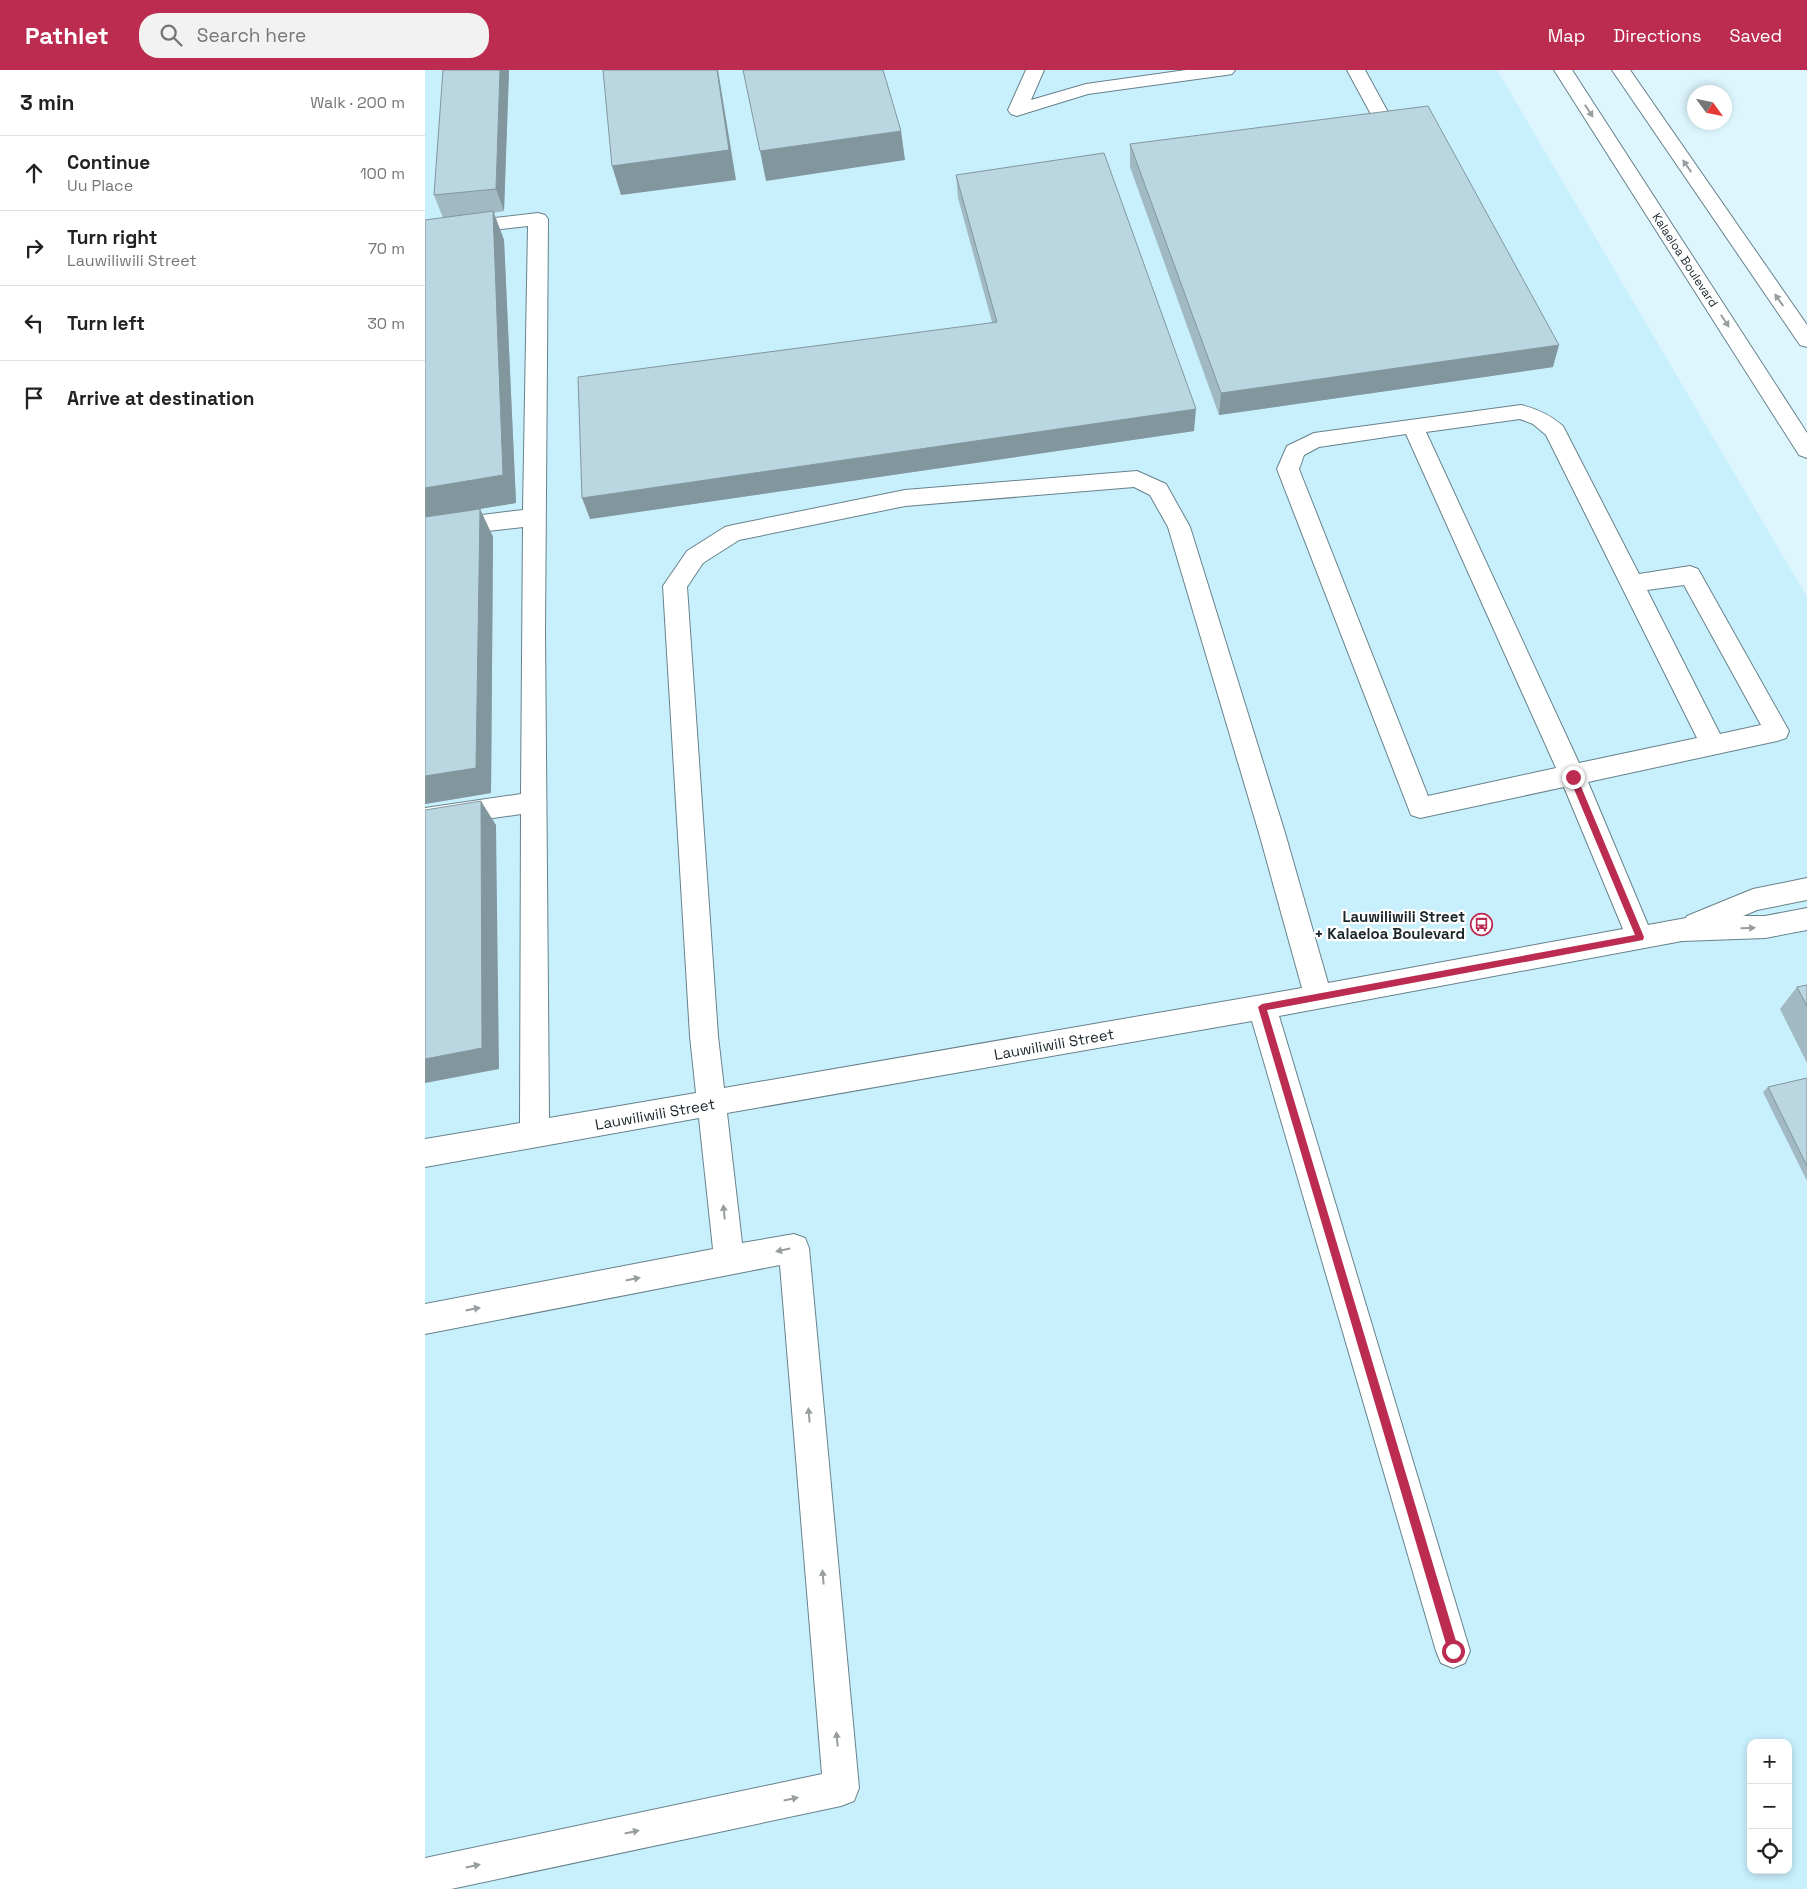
<!DOCTYPE html>
<html lang="en">
<head>
<meta charset="utf-8">
<style>
  body { margin:0; font-family:"Space Grotesk",sans-serif; background:#f2f2f2; color:#222 }
  .controls { position:absolute; right:15px; bottom:15px; display:grid; overflow:hidden; border-radius:10px; box-shadow:0 2px 8px #0003 }
  .controls button { width:45px; height:45px; display:grid; place-items:center; padding:0; border:0; border-bottom:1px solid #e0e0e0; background:#fff; color:#222; font:25px sans-serif }
  .compass { position:absolute; left:1262px; top:15px; width:45px; height:45px; border-radius:50%; background:#fff; box-shadow:0 2px 8px #0003; rotate:123deg }
  .stop { position:absolute; width:15px; height:15px; margin:-11px; border:4px solid #bc2c51; border-radius:50%; background:#fff }
  .stop.end { background:#bc2c51; border-color:#fff; box-shadow:0 1px 5px #0008 }
  .list { margin:0; padding:0; list-style:none }
  h2 { display:flex; justify-content:space-between; align-items:center; height:65px; margin:0; padding:0 20px; font-size:21px }
  h2 small { font-size:16px; font-weight:400; color:#767676 }
  .list li { display:grid; grid-template-columns:32px 1fr auto; gap:15px; align-items:center; box-sizing:border-box; height:75px; padding:0 20px; border-top:1px solid #e0e0e0 }
  .list b { display:block; font-size:19px; white-space:nowrap }
  .list p { margin:0; font-size:16px; white-space:nowrap; color:#767676 }
  .list em { font-size:16px; font-style:normal; color:#767676 }
  .icon { flex:none; width:28px; height:28px; fill:none; stroke:currentColor; stroke-width:2; stroke-linecap:round; stroke-linejoin:round }
  .map { position:relative; flex:none; width:1382px; height:1819px; overflow:hidden }
  header { display:flex; align-items:center; gap:30px; box-sizing:border-box; height:70px; padding:0 25px; background:#bc2c51; color:#fff }
  header strong { font-size:24px }
  nav { display:flex; gap:28px; margin-inline-start:auto; font-size:18px }
  .search { width:350px; height:45px; background:#f2f2f2; display:flex; align-items:center; gap:12px; box-sizing:border-box; padding:0 18px; border-radius:20px; color:#767676; font-size:19px }
  main { display:flex }
  aside { flex:1; background:#fff }
  .map>svg:first-child { display:block }
  .built { fill:#c8effc; fill-rule:evenodd }
  .lines { fill:none; stroke-linecap:round; stroke-linejoin:round }
  .minor-casing { stroke:#67828b; stroke-width:2 }
  .major-casing { stroke:#67828b; stroke-width:2 }
  .minor { fill:#fff; fill-rule:evenodd }
  .major { fill:#fff; fill-rule:evenodd }
  .wall { fill:#a0b9c2 }
  .shaded-wall { fill:#82969e }
  .building { fill:#bad7e1; stroke:#82969e }
  .oneway { fill:#989d9f }
  .route { fill:#bc2c51 }
  .labels { text-anchor:middle; dominant-baseline:central; stroke-width:4.5; stroke-linejoin:round; paint-order:stroke }
  .far-street-label { font-size:12px; fill:#1b262a; stroke:#fff }
  .poi-label { font-size:15px; font-weight:bold; fill:#1b262a; stroke:#fff; text-anchor:end }
  .street-label { font-size:15px; fill:#1b262a; stroke:#fff }
</style>
</head>
<body>
<header>
<strong>Pathlet</strong>
<div class="search"><svg class="icon" aria-label="search" viewBox="0 0 24 24"><circle cx="10" cy="10" r="6"/><path d="M15 15l6 6"/></svg>Search here</div>
<nav><a>Map</a><a>Directions</a><a>Saved</a></nav>
</header>
<main>
<aside>
<h2>3 min<small>Walk · 200 m</small></h2>
<ul class="list">
<li><svg class="icon" aria-label="ahead" viewBox="0 0 24 24"><path d="M12 20V5M6 11l6-6 6 6"/></svg><div><b>Continue</b><p>Uu Place</p></div><em>100 m</em></li>
<li><svg class="icon" aria-label="right" viewBox="0 0 24 24"><path d="M7 20v-9h11M14 6l5 5-5 5"/></svg><div><b>Turn right</b><p>Lauwiliwili Street</p></div><em>70 m</em></li>
<li><svg class="icon" aria-label="left" viewBox="0 0 24 24"><path d="M17 20v-9H6M10 6l-5 5 5 5"/></svg><div><b>Turn left</b></div><em>30 m</em></li>
<li><svg class="icon" aria-label="arrive" viewBox="0 0 24 24"><path d="M6 21V4h12l-3 4 3 4H6"/></svg><div><b>Arrive at destination</b></div></li>
</ul>
</aside>
<div class="map">
<svg width="1382" height="1819" viewBox="0 0 1382 1819">
  <rect width="100%" height="100%" fill="#ddf5fd"/>
  <path class="built" d="M0,0H1072L1382,527V1819H0ZM1326,1673H1363V1800H1326Z"/>
  <g class="lines">
    <defs>
      <path id="minor" d="M601,0H619L606,30L661,14L761,0H810L807,4L801,5L663,24L598,44L592,46L586,44L583,40Z
        M922,0H940L964,44L962,48L955,50L948,48Z
        M113,143L120,145L123,149L120,562L124,1048L271,1023L265,966L238,516L262,481L300,457L308,455L480,420L712,401L741,414L765,457L860,763L903,913L1198,859L1139,717L995,748L986,745L852,399L862,376L889,363L1096,335C1113,339 1125,345 1138,356L1214,504L1265,496L1273,499L1364,661L1361,668L1352,671L1163,712L1223,855L1261,848L1262,846L1328,819L1382,808V830L1332,840L1318,846H1340L1382,838V860L1340,868L1257,871L854,946L1045,1581L1040,1593L1028,1598L1016,1593L1011,1581L827,951L302,1043L317,1173L369,1164L380,1168L384,1178L434,1718L429,1731L416,1736L26,1819H0V1788L397,1704L355,1195L0,1264V1234L288,1179L274,1048L0,1097V1069L95,1053L96,744L0,758V738L96,724L98,457L0,468V452L98,440L103,156L0,168V156ZM1095,349L1108,354L1121,365L1272,668L1154,693L1001,362ZM981,364L1131,698L1003,726L874,399L879,385L894,377ZM709,417L725,425L743,457L834,763L877,918L299,1018L293,966L262,517L278,493L314,470L480,436ZM1259,515L1336,655L1295,664L1222,520Z"/>
      <path id="major" d="M1129,0H1147L1382,363V388L1374,385Z
        M1187,0H1205L1382,255V277L1375,275Z"/>
    </defs>
    <use href="#minor" class="minor-casing"/>
    <use href="#major" class="major-casing"/>
    <use href="#minor" class="minor"/>
    <use href="#major" class="major"/>
  </g>
  <path class="wall" d="M18,0H84L79,141L69,143L79,170L91,433L40,441L55,439L68,467L66,723L0,734V150L18,148L9,125Z
    M705,74L1128,297L794,345L705,97Z
    M531,105L769,361L165,449L567,252L533,128Z
    M1382,915V993L1355,939L1372,917Z
    M1382,1008V1111L1338,1022L1343,1017Z"/>
  <path class="shaded-wall" d="M75,0H84L79,141L71,119Z
    M292,0H293L311,110L196,125L187,96Z
    M476,61L480,90L341,111L335,81Z
    M68,141L79,170L91,433L0,448V418Z
    M1134,275L1128,297L794,345L796,323Z
    M771,339L769,361L165,449L157,428Z
    M55,439L68,467L66,723L0,734V706Z
    M56,731L71,755L74,999L0,1013V989Z"/>
  <path class="building" d="M18,0H75L71,119L9,125Z
    M178,0H292L304,80L187,96Z
    M318,0H458L476,61L335,81Z
    M1003,36L1134,275L796,323L705,74Z
    M679,83L771,339L157,428L153,307L572,252L531,105Z
    M68,141L78,405L0,418V150Z
    M55,439L51,698L0,706V447Z
    M56,731L57,978L0,989V740Z
    M1382,915V936L1372,917Z
    M1382,1008V1096L1343,1017Z"/>
  <defs><path id="oneway-solid" d="M-6-.8H1V-3.2L6.5 0L1 3.2V.8H-6Z" transform="scale(1.25)"/></defs>
  <g class="oneway">
    <use href="#oneway-solid" transform="translate(1164 41) rotate(57)"/>
    <use href="#oneway-solid" transform="translate(1262 96) rotate(-125)"/>
    <use href="#oneway-solid" transform="translate(1354 230) rotate(-125)"/>
    <use href="#oneway-solid" transform="translate(1300 251) rotate(57)"/>
    <use href="#oneway-solid" transform="translate(1323 858) rotate(-2)"/>
    <use href="#oneway-solid" transform="translate(299 1142) rotate(-96)"/>
    <use href="#oneway-solid" transform="translate(358 1180) rotate(168)"/>
    <use href="#oneway-solid" transform="translate(208 1209) rotate(-11)"/>
    <use href="#oneway-solid" transform="translate(48 1239) rotate(-11)"/>
    <use href="#oneway-solid" transform="translate(384 1345) rotate(-95)"/>
    <use href="#oneway-solid" transform="translate(398 1507) rotate(-95)"/>
    <use href="#oneway-solid" transform="translate(412 1669) rotate(-95)"/>
    <use href="#oneway-solid" transform="translate(366 1729) rotate(-12)"/>
    <use href="#oneway-solid" transform="translate(207 1762) rotate(-12)"/>
    <use href="#oneway-solid" transform="translate(48 1796) rotate(-12)"/>
  </g>
  <path class="route" d="M1148,704L1152,707L1219,867L1218,870L842,940L1034,1581L1028,1586L1023,1581L833,937L837,934L1210,865L1144,707Z"/>
  <defs>
    <symbol id="bus-ring" viewBox="-11 -11 22 22"><circle r="9.5" fill="#fff" stroke="#bc2c51" stroke-width="1.5"/><path d="M-5-6H5V4H4V6H2V4H-2V6H-4V4H-5ZM-3.5-4V0h7V-4ZM-3.5 1.2v1.5H-2V1.2ZM2 1.2v1.5H3.5V1.2Z" fill="#bc2c51"/></symbol>
  </defs>
  <g fill-rule="evenodd">
    <use href="#bus-ring" x="1044" y="842" width="25" height="25"/>
  </g>
  <g class="labels">
    <g class="far-street-label">
      <text transform="translate(1260 190) rotate(57)">Kalaeloa Boulevard</text>
    </g>
    <g class="poi-label">
      <text x="1040" y="846">Lauwiliwili Street<tspan x="1040" dy="17">+ Kalaeloa Boulevard</tspan></text>
    </g>
    <g class="street-label">
      <text transform="translate(629 974) rotate(-10)">Lauwiliwili Street</text>
      <text transform="translate(230 1044) rotate(-10)">Lauwiliwili Street</text>
    </g>
  </g>
</svg>
<div class="controls">
<button>+</button>
<button>−</button>
<button><svg class="icon" aria-label="locate" viewBox="0 0 24 24"><circle cx="12" cy="12" r="6"/><path d="M12 2v4M12 18v4M2 12h4M18 12h4"/></svg></button>
</div>
<svg class="compass" viewBox="-18 -18 36 36"><path d="M0-13l5 13h-10z" fill="#e53935"/><path d="M0 13l5-13h-10z" fill="#767676"/></svg>
<div class="stop" style="left:1028px;top:1581px"></div>
<div class="stop end" style="left:1148px;top:707px"></div>
</div>
</main>
</body>
</html>
